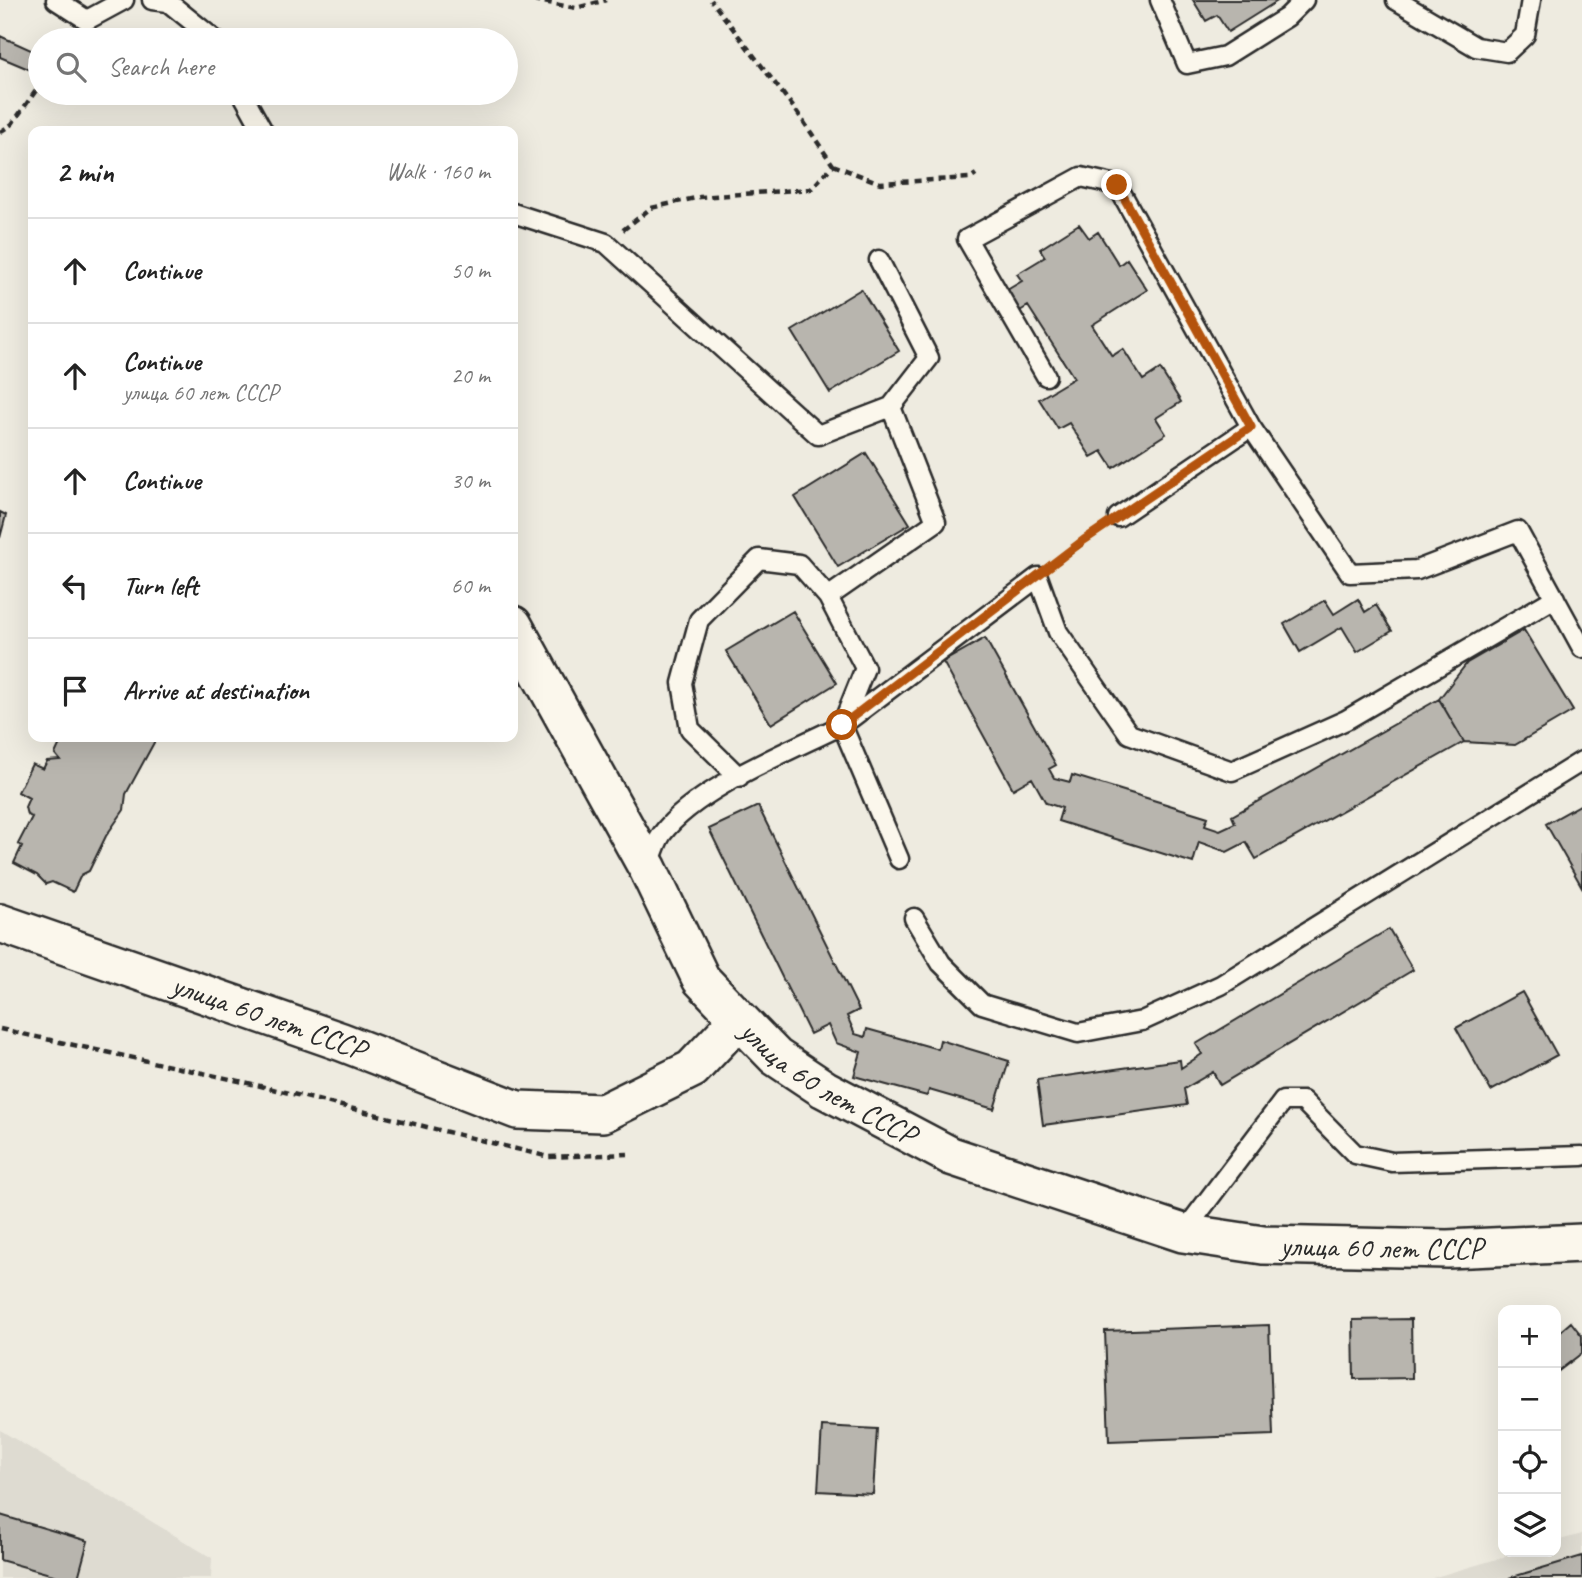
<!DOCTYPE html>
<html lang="en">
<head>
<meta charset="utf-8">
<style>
  body { margin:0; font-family:Caveat,sans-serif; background:#f6f6f6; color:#222 }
  .controls { position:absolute; right:21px; bottom:21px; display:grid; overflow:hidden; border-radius:14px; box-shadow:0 7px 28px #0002 }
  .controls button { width:63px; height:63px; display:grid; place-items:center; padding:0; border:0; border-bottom:2px solid #e0e0e0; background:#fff; color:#222; font:35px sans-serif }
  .stop { position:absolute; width:21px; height:21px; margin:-16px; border:5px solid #b45309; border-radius:50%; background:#fff }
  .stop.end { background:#b45309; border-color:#fff; box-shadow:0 2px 7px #0008 }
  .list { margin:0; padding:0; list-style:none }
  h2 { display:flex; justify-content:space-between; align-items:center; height:91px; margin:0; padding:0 28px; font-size:30px }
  h2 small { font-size:23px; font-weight:400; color:#767676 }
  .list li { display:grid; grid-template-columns:46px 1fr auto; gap:21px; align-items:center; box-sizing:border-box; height:105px; padding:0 28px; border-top:2px solid #e0e0e0 }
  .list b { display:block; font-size:26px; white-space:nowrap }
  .list p { margin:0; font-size:23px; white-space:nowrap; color:#767676 }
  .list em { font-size:23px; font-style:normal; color:#767676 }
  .icon { flex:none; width:38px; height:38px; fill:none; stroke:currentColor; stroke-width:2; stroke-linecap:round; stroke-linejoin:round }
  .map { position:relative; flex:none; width:1582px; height:1578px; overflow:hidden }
  .search { position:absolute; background:#fff; box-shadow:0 7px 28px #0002; left:28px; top:28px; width:490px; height:77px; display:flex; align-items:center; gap:18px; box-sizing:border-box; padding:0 24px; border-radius:38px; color:#767676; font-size:26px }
  .panel { position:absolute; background:#fff; box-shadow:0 7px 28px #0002; left:28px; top:126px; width:490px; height:616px; border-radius:14px }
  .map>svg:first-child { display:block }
  .built { fill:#dedbd1 }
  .building { fill:#b8b5ae; stroke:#2b2b2b; stroke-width:2 }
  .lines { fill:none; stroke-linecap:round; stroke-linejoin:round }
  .lane-casing { stroke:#2b2b2b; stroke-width:23 }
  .street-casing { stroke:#2b2b2b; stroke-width:42 }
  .path { stroke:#2b2b2b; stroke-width:4.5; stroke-dasharray:7 5; stroke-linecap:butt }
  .lane { stroke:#fbf7ec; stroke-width:18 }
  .street { stroke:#fbf7ec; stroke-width:37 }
  .route { stroke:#b45309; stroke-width:9 }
  .labels { text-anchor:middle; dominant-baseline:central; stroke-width:5; stroke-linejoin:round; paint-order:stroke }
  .street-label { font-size:30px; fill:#2b2b2b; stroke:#fbf7ec }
</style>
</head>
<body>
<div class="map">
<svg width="1582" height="1578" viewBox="0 0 1582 1578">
  <rect width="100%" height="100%" fill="#eeebe0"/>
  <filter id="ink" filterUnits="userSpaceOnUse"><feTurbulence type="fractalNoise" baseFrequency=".0143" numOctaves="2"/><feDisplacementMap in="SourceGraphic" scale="14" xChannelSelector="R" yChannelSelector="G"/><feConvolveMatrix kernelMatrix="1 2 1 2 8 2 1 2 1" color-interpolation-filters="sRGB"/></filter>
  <g filter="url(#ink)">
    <path class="built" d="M0,1430L212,1558L211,1578H0Z
      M1582,1534V1578H1432L1521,1552H1556V1541Z"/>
    <path class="building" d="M1193,0H1279L1228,32L1217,15L1206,21Z
      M0,36L40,54L38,73L0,57Z
      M1079,224L1089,238L1098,232L1119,265L1127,259L1147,290L1092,325L1112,356L1123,349L1143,380L1160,369L1181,402L1156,418L1166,434L1113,468L1102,451L1091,457L1069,423L1058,429L1039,399L1074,378L1028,306L1015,314L1002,293L1022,281L1017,274L1045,257L1040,249Z
      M861,289L899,351L830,393L792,331Z
      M866,453L910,524L838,567L795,497Z
      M0,512L6,515L0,538Z
      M1358,599L1365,612L1376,605L1392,631L1357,652L1342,627L1300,652L1284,624L1325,600L1334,614Z
      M793,611L837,683L771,724L726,651Z
      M1524,630L1573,711L1515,745L1464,742L1439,699L1467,663Z
      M985,638L1056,765L1049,769L1054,778L1070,782L1072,775L1208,817L1205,825L1220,830L1235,823L1232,816L1439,699L1464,742L1256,859L1246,842L1227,852L1199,842L1193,863L1058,821L1062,808L1046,803L1032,778L1013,789L943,662Z
      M63,737H157L126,794L124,810L106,836L89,871L81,875L73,892L52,882L46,884L37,875L14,863L22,846L18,844L32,817L27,815L25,807L29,798L18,792L32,764L43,769L47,761L60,760L55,754Z
      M1582,804V887L1546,824Z
      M758,806L859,1010L847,1016L855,1034L865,1037L867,1029L938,1049L940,1040L1009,1061L994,1109L929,1090L927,1096L854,1076L861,1052L836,1043L828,1025L810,1034L709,829Z
      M1389,929L1413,970L1220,1085L1213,1072L1184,1089L1187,1105L1043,1125L1037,1080L1180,1060L1181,1068L1202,1054L1196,1044Z
      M1522,992L1557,1055L1491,1091L1456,1028Z
      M1411,1319L1412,1378L1354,1379L1353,1320Z
      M1571,1322L1582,1336V1353L1556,1373V1335Z
      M1269,1325L1273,1435L1109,1441L1105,1331Z
      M822,1426L877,1429L873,1494L818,1491Z
      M0,1515L88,1541L78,1578H64L0,1560Z
      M1582,1556V1578H1509Z"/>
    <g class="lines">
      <defs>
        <path id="lane" d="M56,0L87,20
          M152,0L168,2L215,40
          M1160,0L1187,64L1225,56L1287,17L1304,0
          M1396,0L1476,47L1507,52L1525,35L1531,0
          M87,20L124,0
          M242,93L263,131
          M513,213L606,243L818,435L891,407
          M1046,376L967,239L1081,177L1117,185L1251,427
          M1118,517L1251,427L1350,573L1417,570L1518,531L1582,648
          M739,777L690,729L682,683L699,620L759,559L799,564L828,597
          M899,859L842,725L1038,577L1058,632L1129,734L1232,771L1346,720L1555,598
          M648,869C652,858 655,844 662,834C696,788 790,751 842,725L865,668L828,597L936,522L891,407L929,358L879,260
          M914,918L941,963L982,1004L1078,1033L1142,1021L1221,985L1582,761
          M1183,1233L1283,1101H1303L1355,1154L1392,1162L1582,1156"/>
        <g id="street">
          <path d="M513,625L648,869L701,979L739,1019"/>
          <path id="s1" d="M0,923L342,1042L517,1110L603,1113L692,1069L739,1019L776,1057L824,1089L951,1156L1183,1233L1263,1245L1447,1249L1582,1243"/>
        </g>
      </defs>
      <use href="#lane" class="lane-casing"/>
      <use href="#street" class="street-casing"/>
      <path class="path" d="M533,0L576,8L606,0
        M0,132L12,124L40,85
        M833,165L880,183L970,178L976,174
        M623,230L651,208L700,197L811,189L833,165L797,112L711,0
        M1057,562L1100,529
        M0,1029L244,1082L549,1157L628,1154"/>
      <use href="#lane" class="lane"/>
      <use href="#street" class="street"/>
    </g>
  </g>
  <g class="lines" filter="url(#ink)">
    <path class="route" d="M842,725L1084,540L1251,427L1117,185"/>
  </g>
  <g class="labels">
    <g class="street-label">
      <text stroke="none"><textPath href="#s1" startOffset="285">улица 60 лет СССР</textPath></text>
      <text stroke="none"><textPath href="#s1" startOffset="915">улица 60 лет СССР</textPath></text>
      <text stroke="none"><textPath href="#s1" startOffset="1502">улица 60 лет СССР</textPath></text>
    </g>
  </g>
</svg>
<div class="controls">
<button>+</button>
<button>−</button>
<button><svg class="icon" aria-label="locate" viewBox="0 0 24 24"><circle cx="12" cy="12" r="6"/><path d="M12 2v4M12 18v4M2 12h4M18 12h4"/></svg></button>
<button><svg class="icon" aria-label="layers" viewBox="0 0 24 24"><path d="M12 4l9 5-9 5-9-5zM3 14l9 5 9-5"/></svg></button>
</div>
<div class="stop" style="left:842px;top:725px"></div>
<div class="stop end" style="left:1117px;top:185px"></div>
<div class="search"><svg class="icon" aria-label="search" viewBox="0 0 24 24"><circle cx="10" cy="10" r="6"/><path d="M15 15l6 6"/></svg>Search here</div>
<section class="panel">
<h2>2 min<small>Walk · 160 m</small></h2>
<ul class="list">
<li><svg class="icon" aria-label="ahead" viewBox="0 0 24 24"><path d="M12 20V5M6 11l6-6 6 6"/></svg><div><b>Continue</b></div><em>50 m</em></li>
<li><svg class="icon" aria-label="ahead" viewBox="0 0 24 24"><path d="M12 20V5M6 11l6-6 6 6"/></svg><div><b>Continue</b><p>улица 60 лет СССР</p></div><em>20 m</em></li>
<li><svg class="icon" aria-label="ahead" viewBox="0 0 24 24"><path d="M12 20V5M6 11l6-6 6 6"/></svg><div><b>Continue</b></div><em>30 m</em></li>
<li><svg class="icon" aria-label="left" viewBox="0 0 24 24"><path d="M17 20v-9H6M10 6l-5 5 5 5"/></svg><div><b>Turn left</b></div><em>60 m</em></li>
<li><svg class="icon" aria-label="arrive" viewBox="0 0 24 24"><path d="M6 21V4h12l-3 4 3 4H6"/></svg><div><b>Arrive at destination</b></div></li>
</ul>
</section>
</div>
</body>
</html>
